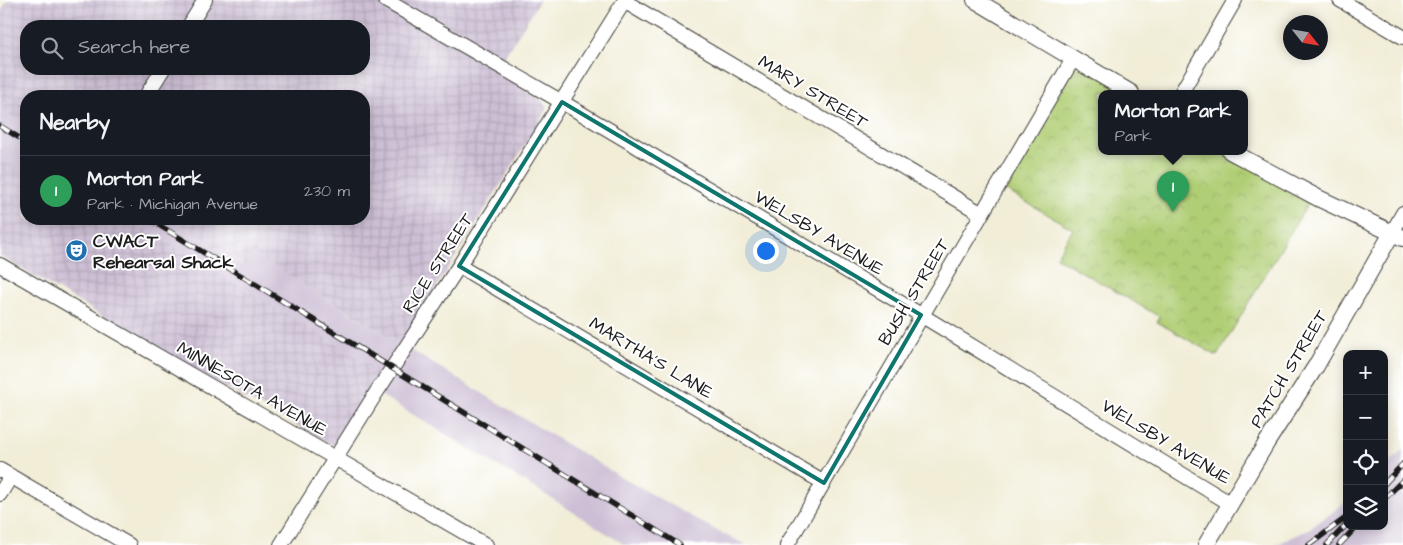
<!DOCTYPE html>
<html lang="en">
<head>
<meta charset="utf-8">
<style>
  body { margin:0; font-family:"Architects Daughter",sans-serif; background:#20242c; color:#f1f3f6 }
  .controls { position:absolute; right:15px; bottom:15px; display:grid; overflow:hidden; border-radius:10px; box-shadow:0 2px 12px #0003 }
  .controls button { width:45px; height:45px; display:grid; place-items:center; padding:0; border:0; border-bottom:1px solid #363941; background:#171b24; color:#f1f3f6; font:25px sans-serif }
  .compass { position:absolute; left:1283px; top:15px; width:45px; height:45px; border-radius:50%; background:#171b24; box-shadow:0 2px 12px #0003; rotate:121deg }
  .you { position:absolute; left:765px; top:250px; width:18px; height:18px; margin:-12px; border:4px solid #fff; border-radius:50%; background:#1a73e8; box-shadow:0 0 0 8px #1a73e833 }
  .badge { display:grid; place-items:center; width:32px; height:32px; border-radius:50%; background:#1f6fb2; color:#fff; font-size:16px; font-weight:700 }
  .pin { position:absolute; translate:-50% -41px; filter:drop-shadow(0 1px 2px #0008) }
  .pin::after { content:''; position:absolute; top:26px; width:18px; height:15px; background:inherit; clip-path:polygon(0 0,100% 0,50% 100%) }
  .popup { position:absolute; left:1098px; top:90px; width:150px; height:65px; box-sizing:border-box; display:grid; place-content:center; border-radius:10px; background:#171b24; filter:drop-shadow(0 1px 4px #0005); font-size:16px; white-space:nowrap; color:#9ea1a6 }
  .popup b { font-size:19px; color:#f1f3f6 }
  .popup::after { content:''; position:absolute; left:50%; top:100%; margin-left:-10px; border:10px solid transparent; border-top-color:#171b24 }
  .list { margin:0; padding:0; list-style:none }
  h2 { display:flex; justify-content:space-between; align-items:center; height:65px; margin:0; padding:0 20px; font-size:21px }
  h2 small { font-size:16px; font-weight:400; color:#9ea1a6 }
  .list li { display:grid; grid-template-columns:32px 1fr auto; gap:15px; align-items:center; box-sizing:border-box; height:70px; padding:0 20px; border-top:1px solid #363941 }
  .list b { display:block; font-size:19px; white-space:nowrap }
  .list p { margin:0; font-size:16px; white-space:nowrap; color:#9ea1a6 }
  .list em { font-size:16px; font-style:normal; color:#9ea1a6 }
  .icon { flex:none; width:28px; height:28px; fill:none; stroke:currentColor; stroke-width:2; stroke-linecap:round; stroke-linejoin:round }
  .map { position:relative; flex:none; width:1403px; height:545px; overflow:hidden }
  .search { position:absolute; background:#171b24; box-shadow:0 2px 12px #0003; left:20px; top:20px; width:350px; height:55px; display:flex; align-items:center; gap:12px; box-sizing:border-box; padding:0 18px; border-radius:20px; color:#9ea1a6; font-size:19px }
  .panel { position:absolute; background:#171b24; box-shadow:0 2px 12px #0003; left:20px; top:90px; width:350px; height:135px; border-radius:20px }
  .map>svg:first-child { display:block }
  .industrial { fill:url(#industrial-grid); fill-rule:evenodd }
  .railway { fill:#ccbed4 }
  .park { fill:url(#park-crowns); stroke:#667548 }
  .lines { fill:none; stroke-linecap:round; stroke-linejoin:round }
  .minor-casing { stroke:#3c3b38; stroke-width:16 }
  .tertiary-casing { stroke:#3c3b38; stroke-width:18 }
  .minor { stroke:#fff; stroke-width:14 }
  .tertiary { stroke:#fff; stroke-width:16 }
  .rail-casing { stroke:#1c1c1c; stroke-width:5.5 }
  .rail { stroke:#fff; stroke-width:4; stroke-dasharray:11; stroke-linecap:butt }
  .marked { fill:none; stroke:#0f766e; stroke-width:4; stroke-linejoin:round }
  .labels { text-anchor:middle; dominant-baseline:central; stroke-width:4; stroke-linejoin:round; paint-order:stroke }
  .street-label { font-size:18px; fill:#1c1c1c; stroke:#fff }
  .poi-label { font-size:18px; font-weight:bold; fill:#1c1c1c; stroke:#fff; text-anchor:start }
</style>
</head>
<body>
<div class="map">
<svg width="1403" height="545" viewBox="0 0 1403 545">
  <defs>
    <pattern id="industrial-grid" width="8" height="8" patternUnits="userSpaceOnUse" patternTransform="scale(1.25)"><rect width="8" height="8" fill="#ccbed4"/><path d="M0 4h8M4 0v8" fill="none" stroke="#afa3b5"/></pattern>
    <pattern id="park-crowns" width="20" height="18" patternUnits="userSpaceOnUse" patternTransform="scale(1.25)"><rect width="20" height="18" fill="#b0ce75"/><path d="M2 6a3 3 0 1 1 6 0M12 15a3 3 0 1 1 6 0" fill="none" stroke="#97b065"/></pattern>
  </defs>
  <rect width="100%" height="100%" fill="#fff"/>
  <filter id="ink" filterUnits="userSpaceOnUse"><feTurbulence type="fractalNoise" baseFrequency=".02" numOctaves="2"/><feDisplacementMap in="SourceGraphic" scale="10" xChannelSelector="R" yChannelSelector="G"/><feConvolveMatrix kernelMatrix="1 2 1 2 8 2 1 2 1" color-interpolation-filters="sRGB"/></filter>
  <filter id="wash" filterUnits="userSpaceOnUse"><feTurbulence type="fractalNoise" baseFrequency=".0096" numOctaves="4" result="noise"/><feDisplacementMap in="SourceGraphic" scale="20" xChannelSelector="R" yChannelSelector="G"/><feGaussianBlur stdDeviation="1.12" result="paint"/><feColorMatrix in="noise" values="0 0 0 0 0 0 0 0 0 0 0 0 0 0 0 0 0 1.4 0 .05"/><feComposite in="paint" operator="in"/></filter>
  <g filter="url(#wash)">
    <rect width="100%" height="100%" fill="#f1edd7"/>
    <path class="industrial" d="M8,0H540L495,72L542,100L546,107L545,113L401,344L252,253L245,266L171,219H364V96H26V126L2,110L6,102L0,98V12ZM26,26H364V69H26Z
      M0,156L26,172V219H129L340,346L382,373L339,440L333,445L325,441L206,377L0,256Z"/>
    <path class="railway" d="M0,98L6,102L3,111L26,126V172L0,156Z
      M129,219H171L244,266L252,252L351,314L621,477L719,532L747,545H625L543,493L377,393L387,377L340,346Z
      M1403,450V545H1275L1311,528L1347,501V526H1384V468Z"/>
    <path class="park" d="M1073,59L1132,93H1102V151H1231L1313,195L1217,356L1157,322L1160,317L1056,257L1073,229L998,186Z"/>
  </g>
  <g filter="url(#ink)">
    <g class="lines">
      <defs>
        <path id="minor" d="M385,0L562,102L921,315L1231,504
          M1340,0L1403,37
          M624,1L982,214
          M189,26L205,0
          M1181,93L1235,0
          M146,96L163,69
          M1392,233L1403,213
          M0,265L486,545
          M459,266L824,483
          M0,470L129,545
          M0,494L11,476
          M281,545L376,393L459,266L625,0
          M787,545L1073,59"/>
        <path id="tertiary" d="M975,0L1131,93
          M1230,151L1318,198L1403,238
          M1206,545L1267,442L1316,366L1392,233"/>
      </defs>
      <use href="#minor" class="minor-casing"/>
      <use href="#tertiary" class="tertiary-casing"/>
      <use href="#minor" class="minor"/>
      <use href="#tertiary" class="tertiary"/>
      <defs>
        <path id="rail" d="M0,126L26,142
          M149,219L680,545
          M1384,484L1403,464
          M1384,499L1403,480
          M1309,545L1347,517
          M1327,545L1347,524
          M1339,545L1357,526"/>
      </defs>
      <use href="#rail" class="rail-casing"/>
      <use href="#rail" class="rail"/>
    </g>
  </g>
  <path class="marked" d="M562,102L921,315L824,483L459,266Z"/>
  <defs>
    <symbol id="theatre-disc" viewBox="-11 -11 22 22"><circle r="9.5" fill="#1f6fb2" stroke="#fff"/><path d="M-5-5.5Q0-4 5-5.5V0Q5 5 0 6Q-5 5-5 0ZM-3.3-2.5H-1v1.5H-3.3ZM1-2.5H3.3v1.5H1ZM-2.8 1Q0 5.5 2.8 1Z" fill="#fff"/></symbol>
  </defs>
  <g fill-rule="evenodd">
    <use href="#theatre-disc" x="64" y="238" width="25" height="25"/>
  </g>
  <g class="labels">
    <g class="street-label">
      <text transform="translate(813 92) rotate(31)">MARY STREET</text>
      <text transform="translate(819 233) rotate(31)">WELSBY AVENUE</text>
      <text transform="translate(438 263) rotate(-57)">RICE STREET</text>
      <text transform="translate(914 292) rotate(-59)">BUSH STREET</text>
      <text transform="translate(651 358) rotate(31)">MARTHA'S LANE</text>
      <text transform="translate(1289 369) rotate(-59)">PATCH STREET</text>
      <text transform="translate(252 389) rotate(30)">MINNESOTA AVENUE</text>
      <text transform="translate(1166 442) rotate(31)">WELSBY AVENUE</text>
    </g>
    <g class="poi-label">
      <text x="93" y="241">CWACT<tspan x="93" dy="21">Rehearsal Shack</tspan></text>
    </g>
  </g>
</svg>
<div class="controls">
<button>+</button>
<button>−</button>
<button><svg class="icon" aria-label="locate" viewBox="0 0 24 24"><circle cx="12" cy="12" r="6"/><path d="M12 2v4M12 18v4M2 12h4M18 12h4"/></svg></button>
<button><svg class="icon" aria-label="layers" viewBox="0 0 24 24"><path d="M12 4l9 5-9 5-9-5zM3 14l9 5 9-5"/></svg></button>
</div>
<svg class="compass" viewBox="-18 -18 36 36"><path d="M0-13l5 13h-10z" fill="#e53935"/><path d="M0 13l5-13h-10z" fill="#9ea1a6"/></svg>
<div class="you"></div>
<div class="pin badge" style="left:1173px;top:212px;background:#2e9e5b">1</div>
<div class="popup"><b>Morton Park</b>Park</div>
<div class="search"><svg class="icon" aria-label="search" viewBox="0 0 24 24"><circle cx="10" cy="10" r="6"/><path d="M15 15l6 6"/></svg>Search here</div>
<section class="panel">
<h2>Nearby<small></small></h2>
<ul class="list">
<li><span class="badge" style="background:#2e9e5b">1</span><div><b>Morton Park</b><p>Park · Michigan Avenue</p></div><em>230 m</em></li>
</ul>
</section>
</div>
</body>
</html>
